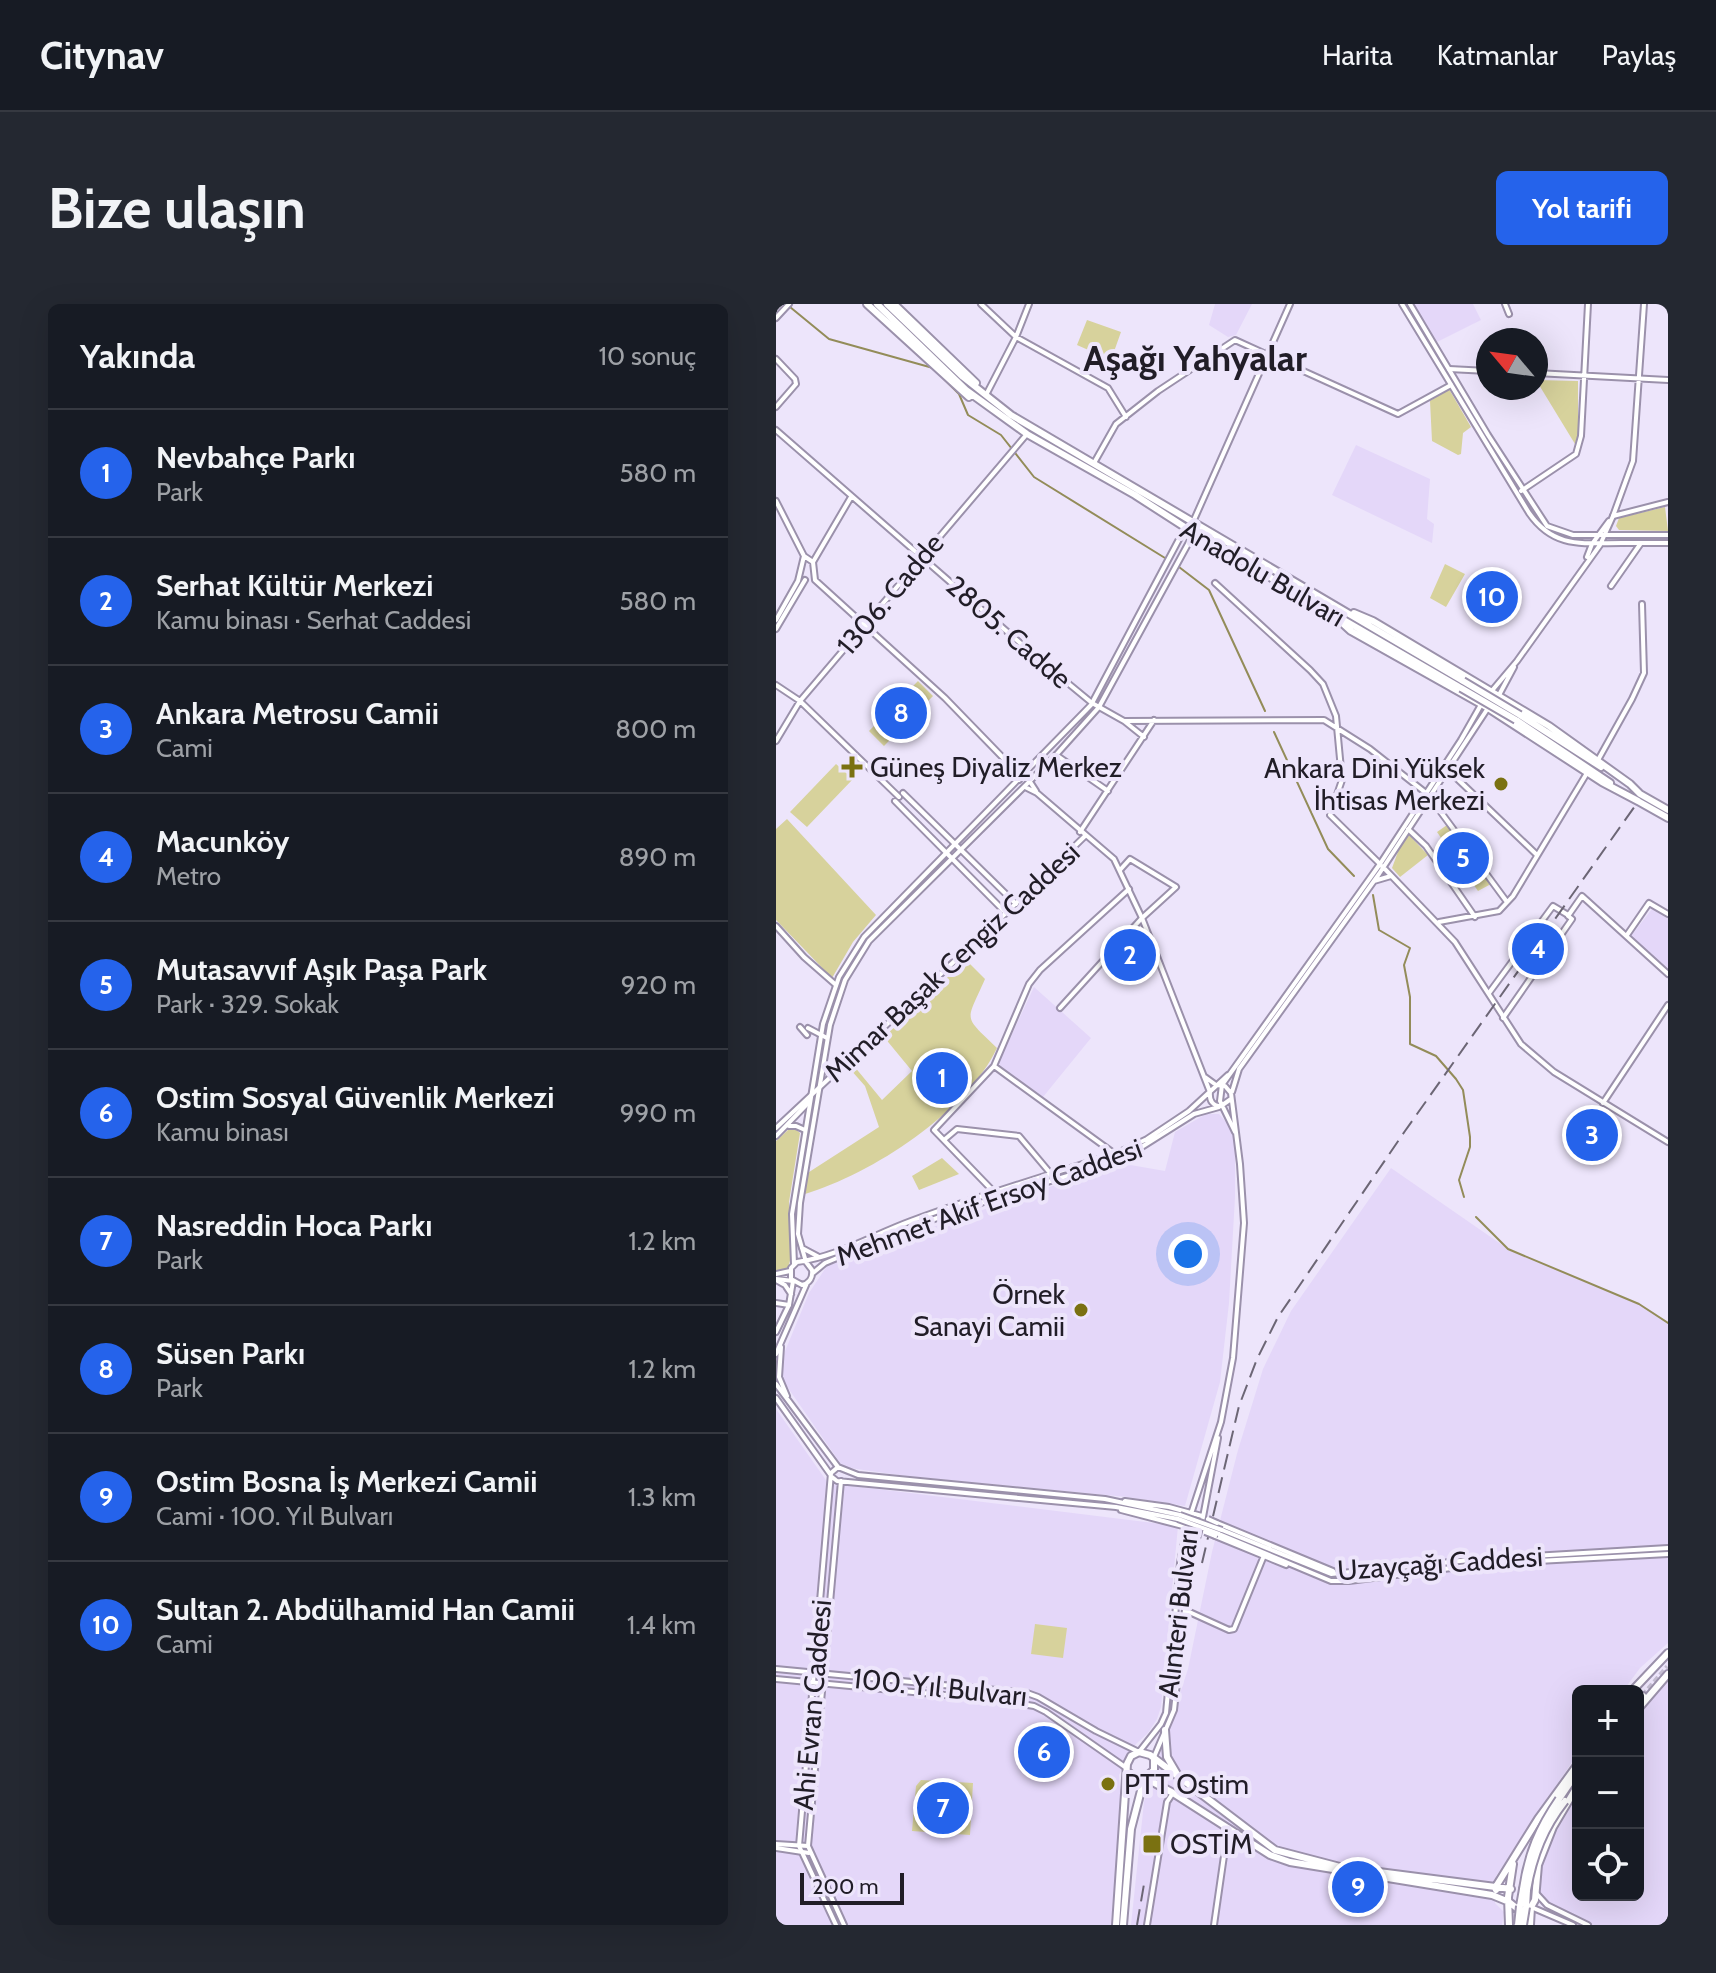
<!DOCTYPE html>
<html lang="tr">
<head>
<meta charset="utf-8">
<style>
  body { margin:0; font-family:Cabin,sans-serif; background:#242831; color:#f1f3f6 }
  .controls { position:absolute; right:24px; bottom:24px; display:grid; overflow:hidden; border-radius:12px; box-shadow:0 8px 32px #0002 }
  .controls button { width:72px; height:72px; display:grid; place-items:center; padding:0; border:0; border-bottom:2px solid #363941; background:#171b24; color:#f1f3f6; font:40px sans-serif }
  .compass { position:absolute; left:700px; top:24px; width:72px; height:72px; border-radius:50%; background:#171b24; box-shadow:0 8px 32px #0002; rotate:299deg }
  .scale { position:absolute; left:24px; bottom:20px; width:104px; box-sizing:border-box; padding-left:8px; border:4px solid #211d27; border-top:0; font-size:22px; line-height:28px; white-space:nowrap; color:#211d27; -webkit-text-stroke:6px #ede5fb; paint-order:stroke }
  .you { position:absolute; left:412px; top:950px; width:28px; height:28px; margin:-20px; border:6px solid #fff; border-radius:50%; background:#1a73e8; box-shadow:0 0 0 12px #1a73e833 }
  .badge { display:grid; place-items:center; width:52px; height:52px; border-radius:50%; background:#2563eb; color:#fff; font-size:26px; font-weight:700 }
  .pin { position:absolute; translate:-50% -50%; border:4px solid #fff; box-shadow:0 2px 8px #0006 }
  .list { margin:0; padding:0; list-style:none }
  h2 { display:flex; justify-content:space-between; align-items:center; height:104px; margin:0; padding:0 32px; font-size:34px }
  h2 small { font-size:26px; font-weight:400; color:#9ea1a6 }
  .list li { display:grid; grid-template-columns:52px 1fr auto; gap:24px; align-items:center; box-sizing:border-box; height:128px; padding:0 32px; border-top:2px solid #363941 }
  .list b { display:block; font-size:30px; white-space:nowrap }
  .list p { margin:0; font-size:26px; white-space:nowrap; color:#9ea1a6 }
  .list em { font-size:26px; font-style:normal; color:#9ea1a6 }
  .icon { flex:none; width:44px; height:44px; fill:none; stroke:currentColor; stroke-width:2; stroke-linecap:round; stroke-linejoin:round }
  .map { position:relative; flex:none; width:892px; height:1621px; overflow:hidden; border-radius:12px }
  header { display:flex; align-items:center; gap:48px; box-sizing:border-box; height:112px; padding:0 40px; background:#171b24; border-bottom:2px solid #363941 }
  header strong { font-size:38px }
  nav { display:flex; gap:44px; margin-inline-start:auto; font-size:28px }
  .intro { display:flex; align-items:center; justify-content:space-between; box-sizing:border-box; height:192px; padding:0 48px }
  h1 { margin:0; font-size:56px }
  .button { padding:20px 36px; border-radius:12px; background:#2563eb; color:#fff; font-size:28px; font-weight:700 }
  main { display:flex; gap:48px; padding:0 48px }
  aside { flex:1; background:#171b24; border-radius:12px; box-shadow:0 8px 32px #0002 }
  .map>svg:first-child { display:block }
  .built { fill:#e4d7f9 }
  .green { fill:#d7d29c }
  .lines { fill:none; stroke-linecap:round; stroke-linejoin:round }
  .stream { stroke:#938c59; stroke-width:2 }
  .primary-tunnel { stroke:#c4bdd1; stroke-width:6; stroke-dasharray:6 3; stroke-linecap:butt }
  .tertiary-casing { stroke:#9b91ab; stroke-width:8 }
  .secondary-casing { stroke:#9b91ab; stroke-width:8 }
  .primary-casing { stroke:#9b91ab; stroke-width:10 }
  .tertiary { stroke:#fff; stroke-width:4 }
  .secondary { stroke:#fff; stroke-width:4 }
  .primary { stroke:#fff; stroke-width:6 }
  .rail { stroke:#6c6675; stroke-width:2; stroke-dasharray:16 8; stroke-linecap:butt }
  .secondary-bridge-casing { stroke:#9b91ab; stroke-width:8; stroke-linecap:butt }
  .primary-bridge-casing { stroke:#9b91ab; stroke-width:10; stroke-linecap:butt }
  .secondary-bridge { stroke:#fff; stroke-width:4 }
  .primary-bridge { stroke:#fff; stroke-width:6 }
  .poi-dot { fill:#7a7111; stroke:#ede5fb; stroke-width:3 }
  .labels { text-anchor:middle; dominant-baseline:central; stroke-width:8; stroke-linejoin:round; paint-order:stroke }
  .street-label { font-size:28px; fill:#211d27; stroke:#ede5fb }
  .poi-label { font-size:28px; fill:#211d27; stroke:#ede5fb; text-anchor:start }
  .district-label { font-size:36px; font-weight:bold; fill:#211d27; stroke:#ede5fb }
</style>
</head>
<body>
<header>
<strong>Citynav</strong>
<nav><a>Harita</a><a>Katmanlar</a><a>Paylaş</a></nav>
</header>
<div class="intro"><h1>Bize ulaşın</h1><a class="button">Yol tarifi</a></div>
<main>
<aside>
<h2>Yakında<small>10 sonuç</small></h2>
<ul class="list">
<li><span class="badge">1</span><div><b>Nevbahçe Parkı</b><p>Park</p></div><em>580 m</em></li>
<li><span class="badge">2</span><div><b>Serhat Kültür Merkezi</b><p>Kamu binası · Serhat Caddesi</p></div><em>580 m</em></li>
<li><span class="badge">3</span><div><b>Ankara Metrosu Camii</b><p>Cami</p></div><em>800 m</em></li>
<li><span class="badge">4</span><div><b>Macunköy</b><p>Metro</p></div><em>890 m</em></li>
<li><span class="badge">5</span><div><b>Mutasavvıf Aşık Paşa Park</b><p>Park · 329. Sokak</p></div><em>920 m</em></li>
<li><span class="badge">6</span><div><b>Ostim Sosyal Güvenlik Merkezi</b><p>Kamu binası</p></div><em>990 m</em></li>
<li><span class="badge">7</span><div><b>Nasreddin Hoca Parkı</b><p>Park</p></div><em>1.2 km</em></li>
<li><span class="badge">8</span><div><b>Süsen Parkı</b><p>Park</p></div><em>1.2 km</em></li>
<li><span class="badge">9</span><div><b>Ostim Bosna İş Merkezi Camii</b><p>Cami · 100. Yıl Bulvarı</p></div><em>1.3 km</em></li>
<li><span class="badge">10</span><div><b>Sultan 2. Abdülhamid Han Camii</b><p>Cami</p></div><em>1.4 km</em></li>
</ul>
</aside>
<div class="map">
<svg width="892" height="1621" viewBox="0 0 892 1621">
  <rect width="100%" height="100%" fill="#ede5fb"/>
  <path class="built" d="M439,0H476L460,31L452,33L433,21Z
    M638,0H697L705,16L661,38Z
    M580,141L654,175L651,215L658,220L656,239L556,191Z
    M876,605L892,615V664L855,632Z
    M258,683L315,734L267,793L222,760Z
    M430,810H443L459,828V893L453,999L444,1078L409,1202L351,1193L130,1172L67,1163L5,1074V1057L33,989L51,962L128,933L343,859L389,867L399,828Z
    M615,864L732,945L863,1000L892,1019V1339L864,1364L847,1387H802V1449L720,1572L719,1599L728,1608L726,1621H355L368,1498L412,1365L436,1248L462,1146L487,1065L515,1007Z
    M0,1105L52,1179L402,1222L385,1403L381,1415L372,1429L360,1440L343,1471L345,1497L335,1621H0Z
    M892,1375V1621H817L767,1596L761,1582L766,1557L779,1524L802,1490V1591H862V1411Z"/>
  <path class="green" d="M311,16L345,28L335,56L301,41Z
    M760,76L802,77V130L799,140Z
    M673,85L695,123L687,129L685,150L682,151L656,137L654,97Z
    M889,203L892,227L843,226L840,222L843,214Z
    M669,260L689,270L670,303L654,294Z
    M142,377L157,392L108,442L93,427Z
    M60,460L77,475L31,523L14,508Z
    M11,515L100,611L77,638L56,674L0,616V525Z
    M671,521L715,580L702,587L661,528Z
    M633,531L652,551L624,573L616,564L623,545Z
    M190,656L209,675C190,719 186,710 221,744C191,808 96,870 29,890L30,870L103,823L89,782L74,765L78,762L106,796L136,767L108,733Z
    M19,825L24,829L13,898L15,953L12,964L0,968V837L12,826Z
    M166,854L183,870L143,886L136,872Z
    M259,1320L291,1324L287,1354L255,1350Z
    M145,1476L197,1479L194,1531L136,1527L140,1482Z"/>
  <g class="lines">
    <path class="stream" d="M14,3L53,35L157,64
      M167,74L183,90L192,111L225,131L258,173L389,254
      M403,263L433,286L489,407
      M498,428L552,545L578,572
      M597,591L603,626L634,644L628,661L634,693V740L660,752L680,775L687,786L694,833V843L683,876L688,893
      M700,913L732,945L863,1000L892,1019"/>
    <path class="primary-tunnel" d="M867,1392L892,1363"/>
    <defs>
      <path id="tertiary" d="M205,0L240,33L332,84L350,113
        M729,0L733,10
        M0,55L19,75L20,80L0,103
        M673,65L712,67
        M760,69L892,76
        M210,91L240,33L253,0
        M0,126L259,352L316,399L348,417L548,416L594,445L650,489
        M318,159L340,120L382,87L459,36L622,110L675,81
        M745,187L800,150L805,132L812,0
        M837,212L857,157L868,0
        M837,212L892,198
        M417,218L514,0
        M37,258L75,193
        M439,279L534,366L547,380L560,412L566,476L554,511L604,560
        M835,282L865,239
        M0,381L24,397L123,493
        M348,417L368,433
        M0,437L24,397L251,130
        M280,451L332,487
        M822,456L856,395L868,369L866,300
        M671,465L761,551
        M127,489L240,600
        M653,492L731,598
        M119,497L230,609
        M632,525L650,542L699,613
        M304,528L378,416
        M663,618L723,607L737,592L811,469
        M0,622L28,653L60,681
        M851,631L873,599L892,610
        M713,689L777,602L792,611
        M284,704L366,614L400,583L354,555L344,566
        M727,714L796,615L792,612L806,592L892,670
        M24,723L31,731
        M32,724L51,734
        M218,762L339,850
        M827,799L892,701
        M13,822H20L29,826
        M0,824L230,609L309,532
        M0,832L34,797
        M168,836L181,825L243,832L275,870
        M218,888L158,826L218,762L253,680L264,666L353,585
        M0,970L14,967
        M0,975L17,977
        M0,999L13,1001
        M0,1540L32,1542
        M0,1544L33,1549
        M371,1621L391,1498L397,1489
        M438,1621L452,1524"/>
      <path id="secondary" d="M626,0L753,209C778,245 807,239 846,239C862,239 877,239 892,239
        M634,0L712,131L771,222L797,231H892
        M0,14L13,0
        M0,197L28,252L37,258L39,276L169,394L233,460L243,476
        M418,229L323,403L280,451L93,637L69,676L54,721L24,899L22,930L30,958L36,966C37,973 34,979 26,981L15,975V964L21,958C60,953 97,931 135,917C202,892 271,871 339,850L371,835L413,807L452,771
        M811,253L816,240L833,217
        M0,316L22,277L28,252
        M0,325L29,276
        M714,389L741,357L824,241L837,212
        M723,391L738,363
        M237,462L249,470L260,487
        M249,483L261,489L338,555L366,614L434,788C433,797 437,802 445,802L455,795
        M606,562L679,638L745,740L778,768L892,838
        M598,577L615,572
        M429,773L440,781L449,782L455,789L464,860L468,919L457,1054L445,1118
        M456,788L463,765L603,570L712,404
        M459,828L444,797L446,781L604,560L685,436L706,399
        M26,944L43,953
        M18,960L16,910L47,720L63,673L88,633L315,401L409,224
        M37,969L49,959L135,923L234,889L345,856L418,810L443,803
        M0,976L9,981L15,990
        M0,1028L13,1001L17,977
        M5,1043L3,1073L11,1092
        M0,1050L31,979
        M0,1080L62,1163
        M0,1094L54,1170
        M62,1163L82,1171L329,1195L404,1211
        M56,1173L61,1177L340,1203L402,1215
        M65,1177L32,1542L68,1621
        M349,1197L393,1203L426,1212
        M345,1206L422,1226
        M441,1219L557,1267
        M446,1226L555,1270L704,1255L892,1244
        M443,1230L555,1277H573L707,1260L892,1250
        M439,1232L510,1261
        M409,1306L453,1326L458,1325L487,1254
        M0,1365L251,1389L262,1393L320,1427L363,1448L385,1420L390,1409L404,1259L411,1222L445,1118
        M0,1375L221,1396L258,1402L270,1408L349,1463
        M378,1453L398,1406L414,1260L427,1213L442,1134
        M760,1589L771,1601L812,1621
        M755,1603L797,1621
        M60,1621L23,1542L55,1169L62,1163"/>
      <path id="primary" d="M91,0L193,93
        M101,0L190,86L251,130L359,191L418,229L685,384
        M111,0L187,73L235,111L687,377
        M118,0L200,79
        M578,309L597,317L773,422L854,480L864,490
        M563,316L575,327L712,404L826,478L862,497
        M744,411L825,463
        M740,416L834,479
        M864,490L892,506
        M860,496L892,514
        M856,1387L892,1349
        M862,1398L867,1392
        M862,1405L892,1370
        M389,1426L391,1453L401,1470
        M352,1468L360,1475L375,1477L397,1489L494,1551L514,1558L716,1591L733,1598L743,1606L755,1603
        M368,1475L378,1466V1456
        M783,1495L802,1467
        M720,1586L719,1584L762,1515L802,1460
        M744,1602L747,1585
        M750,1603L751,1586
        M340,1621L351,1460L355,1452L363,1448L374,1451L499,1546L564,1563L735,1585
        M347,1621L355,1525L368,1475
        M733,1621L732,1593L737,1560
        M754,1621L755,1603L759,1596L762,1561L777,1523L799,1486"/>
    </defs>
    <use href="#tertiary" class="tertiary-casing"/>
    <use href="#secondary" class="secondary-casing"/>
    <use href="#primary" class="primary-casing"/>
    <use href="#tertiary" class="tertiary"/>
    <use href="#secondary" class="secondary"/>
    <use href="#primary" class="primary"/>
    <path class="rail" d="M426,1259L463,1102L481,1055L502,1013L629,827L859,502
      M361,1621L368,1580"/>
    <defs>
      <path id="secondary-bridge" d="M404,1211L446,1226
        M402,1215L443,1230
        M432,1215L441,1219
        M429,1228L439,1232"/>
      <path id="primary-bridge" d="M687,377L744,411
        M685,384L740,416
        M747,1585C752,1550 763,1524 783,1495
        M751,1586C757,1551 768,1524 789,1497
        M742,1621L744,1602
        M747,1621L750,1603"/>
    </defs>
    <use href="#secondary-bridge" class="secondary-bridge-casing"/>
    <use href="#primary-bridge" class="primary-bridge-casing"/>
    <use href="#secondary-bridge" class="secondary-bridge"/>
    <use href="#primary-bridge" class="primary-bridge"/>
  </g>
  <g class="poi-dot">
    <path d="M72 451h8v8h8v8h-8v8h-8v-8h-8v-8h8z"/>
    <circle cx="725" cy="480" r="8"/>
    <circle cx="305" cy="1006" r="8"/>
    <circle cx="332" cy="1480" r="8"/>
    <rect x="366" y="1530" width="20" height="20" rx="4"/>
  </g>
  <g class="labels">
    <g class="street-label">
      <text transform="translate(487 269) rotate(30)">Anadolu Bulvarı</text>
      <text transform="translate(114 290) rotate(-50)">1306. Cadde</text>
      <text transform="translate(233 328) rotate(41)">2805. Cadde</text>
      <text transform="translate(176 658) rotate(-43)">Mimar Başak Cengiz Caddesi</text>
      <text transform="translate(213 898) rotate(-20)">Mehmet Akif Ersoy Caddesi</text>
      <text transform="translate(664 1259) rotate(-4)">Uzayçağı Caddesi</text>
      <text transform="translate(402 1309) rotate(-83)">Alınteri Bulvarı</text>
      <text transform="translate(164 1383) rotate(6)">100. Yıl Bulvarı</text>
      <text transform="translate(36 1401) rotate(-85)">Ahi Evran Caddesi</text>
    </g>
    <g class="poi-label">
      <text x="94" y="463">Güneş Diyaliz Merkez</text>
      <text x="709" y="464" text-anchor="end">Ankara Dini Yüksek<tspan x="709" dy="32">İhtisas Merkezi</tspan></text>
      <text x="289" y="990" text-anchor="end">Örnek<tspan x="289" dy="32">Sanayi Camii</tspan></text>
      <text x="348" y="1480">PTT Ostim</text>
      <text x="394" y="1540">OSTİM</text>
    </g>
    <g class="district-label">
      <text x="419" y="54">Aşağı Yahyalar</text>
    </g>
  </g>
</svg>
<div class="controls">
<button>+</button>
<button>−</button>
<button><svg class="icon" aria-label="locate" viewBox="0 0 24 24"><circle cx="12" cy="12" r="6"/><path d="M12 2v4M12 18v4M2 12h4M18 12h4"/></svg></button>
</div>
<svg class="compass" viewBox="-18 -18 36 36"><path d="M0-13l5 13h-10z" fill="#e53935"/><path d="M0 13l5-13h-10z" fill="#9ea1a6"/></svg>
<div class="scale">200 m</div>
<div class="you"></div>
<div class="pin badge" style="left:166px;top:774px">1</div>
<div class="pin badge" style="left:354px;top:651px">2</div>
<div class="pin badge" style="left:816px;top:831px">3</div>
<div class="pin badge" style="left:762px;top:645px">4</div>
<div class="pin badge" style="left:687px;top:554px">5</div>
<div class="pin badge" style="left:268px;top:1448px">6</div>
<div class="pin badge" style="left:167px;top:1504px">7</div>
<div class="pin badge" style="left:125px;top:409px">8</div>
<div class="pin badge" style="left:582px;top:1583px">9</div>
<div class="pin badge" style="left:716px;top:293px">10</div>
</div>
</main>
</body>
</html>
